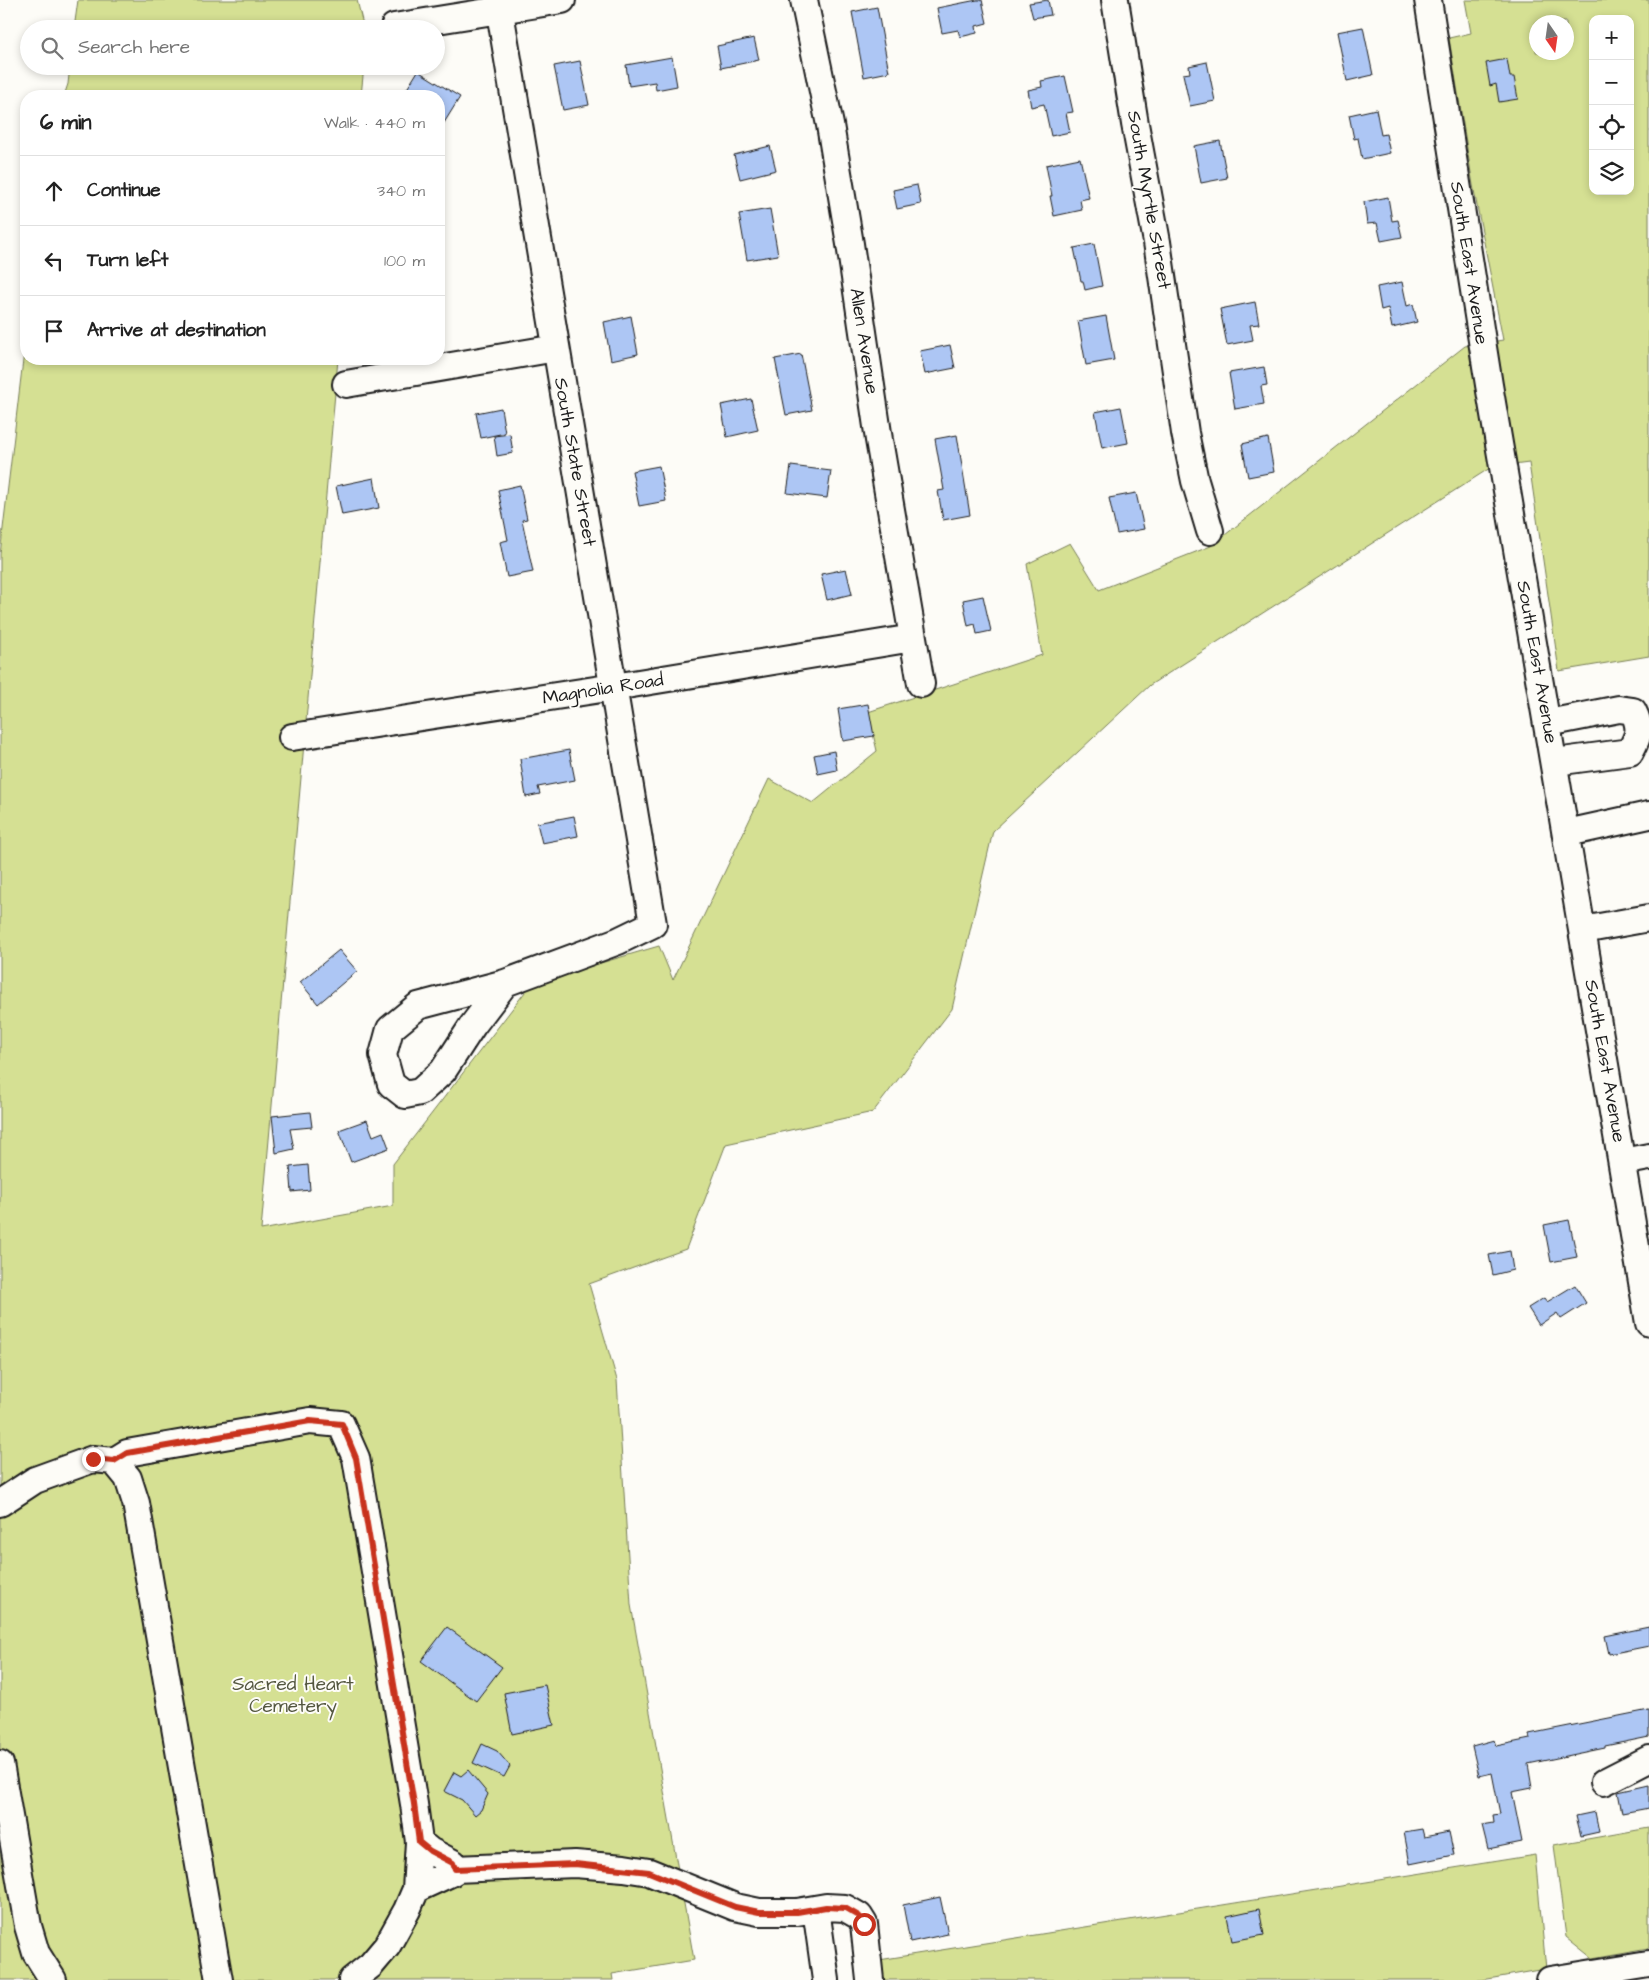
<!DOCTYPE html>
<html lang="en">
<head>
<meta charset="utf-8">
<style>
  body { margin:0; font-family:"Architects Daughter",sans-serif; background:#f2f2f2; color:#222 }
  .controls { position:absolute; right:15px; top:15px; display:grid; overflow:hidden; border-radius:10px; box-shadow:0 2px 8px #0003 }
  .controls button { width:45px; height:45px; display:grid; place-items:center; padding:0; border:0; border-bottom:1px solid #e0e0e0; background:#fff; color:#222; font:25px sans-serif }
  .compass { position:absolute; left:1529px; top:15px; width:45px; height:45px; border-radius:50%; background:#fff; box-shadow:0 2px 8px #0003; rotate:167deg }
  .stop { position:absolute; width:15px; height:15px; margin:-11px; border:4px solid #c8321e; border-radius:50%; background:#fff }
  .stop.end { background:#c8321e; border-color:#fff; box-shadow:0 1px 5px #0008 }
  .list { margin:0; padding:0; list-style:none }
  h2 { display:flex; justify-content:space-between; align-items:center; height:65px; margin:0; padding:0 20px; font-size:21px }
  h2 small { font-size:16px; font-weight:400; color:#767676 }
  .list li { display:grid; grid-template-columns:32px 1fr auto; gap:15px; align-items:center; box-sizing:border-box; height:70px; padding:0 20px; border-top:1px solid #e0e0e0 }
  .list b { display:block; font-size:19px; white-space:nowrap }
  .list em { font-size:16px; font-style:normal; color:#767676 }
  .icon { flex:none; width:28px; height:28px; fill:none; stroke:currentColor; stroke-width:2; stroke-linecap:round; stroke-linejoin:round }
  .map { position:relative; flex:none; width:1649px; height:1980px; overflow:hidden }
  .search { position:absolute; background:#fff; box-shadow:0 2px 8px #0003; left:20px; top:20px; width:425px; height:55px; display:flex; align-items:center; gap:12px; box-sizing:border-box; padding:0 18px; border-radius:28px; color:#767676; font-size:19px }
  .panel { position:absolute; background:#fff; box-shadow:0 2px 8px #0003; left:20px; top:90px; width:425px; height:275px; border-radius:20px }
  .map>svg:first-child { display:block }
  .green { fill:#d5e093; stroke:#787e58; fill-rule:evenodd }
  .building { fill:#adc6f4; stroke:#1c1c1c }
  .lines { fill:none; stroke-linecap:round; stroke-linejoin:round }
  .minor-casing { stroke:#1c1c1c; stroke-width:30 }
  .minor { stroke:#fdfcf7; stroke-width:26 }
  .route { stroke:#c8321e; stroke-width:6 }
  .labels { text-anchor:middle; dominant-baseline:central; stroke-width:4; stroke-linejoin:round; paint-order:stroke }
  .street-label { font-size:19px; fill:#1c1c1c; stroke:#fdfcf7 }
  .park-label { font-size:19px; fill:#545740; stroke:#fdfcf7 }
</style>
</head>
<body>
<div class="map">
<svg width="1649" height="1980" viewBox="0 0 1649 1980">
  <rect width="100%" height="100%" fill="#fdfcf7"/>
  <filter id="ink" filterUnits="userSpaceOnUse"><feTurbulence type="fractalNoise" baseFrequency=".02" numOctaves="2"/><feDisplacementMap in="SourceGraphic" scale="10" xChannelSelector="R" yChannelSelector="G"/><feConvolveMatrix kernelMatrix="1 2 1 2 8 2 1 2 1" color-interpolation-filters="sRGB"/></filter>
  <g filter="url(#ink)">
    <path class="green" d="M78,0H357L364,29H74Z
      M1465,0H1649V656L1559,671L1529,463L1490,468L1150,685L993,831L952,1009L873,1112L726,1144L686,1249L589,1284L617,1380L631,1605L694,1960L612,1974L613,1980H0V554L26,335V359H338L261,1230L393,1206V1164L532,983L659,946L673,980L769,779L813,803L877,751L868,712L1042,655L1027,564L1070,543L1099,590L1211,546L1465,346L1503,340L1473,185L1449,38L1471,33ZM1593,19H1630V191H1593ZM1536,22H1566V52H1536Z
      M70,66H364L361,96H64L68,84Z
      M1649,1828V1948L1592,1958L1566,1937L1554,1845Z
      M1535,1855L1546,1969L1482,1980H882L879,1960Z"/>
    <path class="building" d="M977,0H982L987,23L976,26L977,33L960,37L958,30L942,33L937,8Z
      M1048,0L1051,15L1033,18L1029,3Z
      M877,7L889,72L864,77L852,12Z
      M1363,27L1373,75L1347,81L1337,32Z
      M754,38L759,60L721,68L717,46Z
      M672,57L677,86L656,90L655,82L629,86L626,65Z
      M1507,59L1510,77H1514L1518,99L1499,102L1496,84L1490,86L1486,63Z
      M580,61L589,105L563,110L554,66Z
      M1207,62L1215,101L1190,106L1183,74L1190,73L1189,66Z
      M418,71L460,97L439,131V96H413L405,92Z
      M1065,76L1073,112L1066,113L1070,132L1051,136L1044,104L1031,107L1028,90L1042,87L1041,81Z
      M1376,109L1381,135L1386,134L1390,153L1362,159L1358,138L1354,139L1349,115Z
      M1220,141L1227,178L1201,183L1194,146Z
      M770,146L776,170L740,179L734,155Z
      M1080,158L1089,198L1080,200L1082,210L1054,216L1050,196H1052L1046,165Z
      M917,185L921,204L897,209L893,190Z
      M1388,197L1392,221L1398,220L1402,237L1381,241L1377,223L1367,224L1364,202Z
      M770,209L778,255L747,260L739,214Z
      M1094,244L1102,286L1085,290L1083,281H1081L1074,248Z
      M1402,282L1407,306L1413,304L1417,322L1392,328L1388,308L1381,310L1377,287Z
      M1255,302L1259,324L1250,325L1253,340L1227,345L1220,309Z
      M631,316L638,354L611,360L604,322Z
      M1106,316L1114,360L1086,365L1078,321Z
      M950,345L955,368L925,374L920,351Z
      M801,354L812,410L786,415L775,359Z
      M1264,367L1267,385L1261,386L1264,404L1235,409L1229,373Z
      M751,399L758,430L727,437L721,405Z
      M1121,407L1128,443L1102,448L1095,412Z
      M501,408L505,433L481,438L476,413Z
      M510,434L513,453L497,456L494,436Z
      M957,435L970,515L943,520L938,491L944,490L935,439Z
      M1268,438L1274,472L1248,477L1242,444Z
      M659,466L666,501L639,506L632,471Z
      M791,466L831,471L827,498L787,493Z
      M374,478L379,508L342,515L336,486Z
      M520,485L527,519L522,520L533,572L507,577L500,542L508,540L498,490Z
      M1136,493L1144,529L1117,534L1109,498Z
      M846,569L852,594L827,600L821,574Z
      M983,596L991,631L977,634L975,624L968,626L963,600Z
      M868,704L874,736L843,741L838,709Z
      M569,750L575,780L538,787L540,794L526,797L520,759Z
      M834,751L837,770L818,774L814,755Z
      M574,816L578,836L542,843L537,823Z
      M339,950L357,971L318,1004L300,982Z
      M310,1112L312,1127L290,1129L294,1149L276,1153L272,1116Z
      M367,1120L373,1136L383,1132L389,1148L351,1162L339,1130Z
      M308,1165L310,1190L292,1192L290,1167Z
      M1569,1220L1577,1257L1551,1262L1544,1225Z
      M1510,1251L1513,1270L1493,1275L1489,1255Z
      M1575,1285L1586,1303L1561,1319L1557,1313L1539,1325L1528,1308L1544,1298L1547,1302Z
      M447,1627L502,1667L476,1701L421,1661Z
      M1649,1627V1646L1609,1654L1605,1636Z
      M545,1685L554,1725L512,1734L504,1693Z
      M1649,1710V1737L1605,1746V1748L1528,1764L1532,1788L1512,1792L1522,1842L1488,1849L1482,1825L1494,1823L1493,1815L1500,1814L1492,1773L1479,1776L1472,1746L1494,1740L1496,1746L1530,1739L1529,1734Z
      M482,1744L497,1751L510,1766L504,1777L473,1763Z
      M468,1770L488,1794L481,1810L475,1815L462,1800L444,1791L454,1772L461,1776Z
      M1649,1785V1808L1622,1813L1618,1792Z
      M1595,1812L1599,1832L1581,1836L1576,1816Z
      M1422,1829L1424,1837L1449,1832L1454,1855L1410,1864L1404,1832Z
      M940,1897L948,1934L910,1942L903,1905Z
      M1259,1909L1264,1935L1232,1941L1227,1916Z"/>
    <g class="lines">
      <defs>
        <path id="minor" d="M498,0L653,924L618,941L505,983L418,1006L390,1029L383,1055L391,1084L405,1095L420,1092L443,1071L473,1025L505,983
          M804,0L830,125L850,244L879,440L921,684
          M1115,0L1135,124L1157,242L1185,433L1195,481L1210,531
          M1428,0L1489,385L1649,1323
          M394,27L562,0
          M346,384L556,348
          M1548,723L1619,709L1633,711C1642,729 1639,735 1630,752L1555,762
          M292,737L614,687L913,638
          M1567,833L1649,815
          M1583,930L1649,918
          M1622,1162L1649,1157
          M114,1461L127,1453L310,1421L341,1424L356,1458L414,1804L419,1842L416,1889L407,1910L387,1946L371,1965L352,1980
          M0,1503L35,1480L93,1459L114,1461L128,1478L136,1503L219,1980
          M0,1764L28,1926L36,1953L53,1980
          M1604,1782L1649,1759
          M455,1869L575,1864L624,1868L649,1872L735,1907L759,1912H797L826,1907L845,1908L859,1916L864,1924L870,1980
          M416,1889L453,1872L455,1869L453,1863L430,1851L419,1842
          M816,1909L826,1980
          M1550,1980L1649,1964"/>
      </defs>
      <use href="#minor" class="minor-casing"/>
      <use href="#minor" class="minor"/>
    </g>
  </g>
  <g class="lines" filter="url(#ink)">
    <path class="route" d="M93,1459L114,1461L127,1453L310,1421L342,1424L356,1458L414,1804L419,1842L430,1851L453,1863L455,1869L575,1864L649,1872L735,1907L759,1912H797L826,1907L845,1908L859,1916L864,1924"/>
  </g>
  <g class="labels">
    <g class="street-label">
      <text transform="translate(1149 200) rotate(80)">South Myrtle Street</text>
      <text transform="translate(1469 263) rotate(81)">South East Avenue</text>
      <text transform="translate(864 341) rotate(81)">Allen Avenue</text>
      <text transform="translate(575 462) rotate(80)">South State Street</text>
      <text transform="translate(1537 662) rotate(80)">South East Avenue</text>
      <text transform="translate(603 689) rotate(-9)">Magnolia Road</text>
      <text transform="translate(1605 1061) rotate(80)">South East Avenue</text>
    </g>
    <g class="park-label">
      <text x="293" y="1684">Sacred Heart<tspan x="293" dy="22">Cemetery</tspan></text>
    </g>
  </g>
</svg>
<div class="controls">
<button>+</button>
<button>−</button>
<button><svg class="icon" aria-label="locate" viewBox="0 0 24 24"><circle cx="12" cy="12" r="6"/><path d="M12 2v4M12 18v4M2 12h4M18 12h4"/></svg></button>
<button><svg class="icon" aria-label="layers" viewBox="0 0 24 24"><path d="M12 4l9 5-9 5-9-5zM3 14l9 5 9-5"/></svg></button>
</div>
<svg class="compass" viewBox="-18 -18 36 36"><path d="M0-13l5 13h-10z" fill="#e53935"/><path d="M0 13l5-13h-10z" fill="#767676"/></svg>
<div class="stop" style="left:864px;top:1924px"></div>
<div class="stop end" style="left:93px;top:1459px"></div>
<div class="search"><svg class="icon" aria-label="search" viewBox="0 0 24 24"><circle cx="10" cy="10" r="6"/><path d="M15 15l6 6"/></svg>Search here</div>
<section class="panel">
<h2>6 min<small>Walk · 440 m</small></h2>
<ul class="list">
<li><svg class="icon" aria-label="ahead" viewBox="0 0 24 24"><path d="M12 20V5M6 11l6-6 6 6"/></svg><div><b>Continue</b></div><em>340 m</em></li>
<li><svg class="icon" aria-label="left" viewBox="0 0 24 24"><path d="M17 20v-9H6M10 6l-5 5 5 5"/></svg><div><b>Turn left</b></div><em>100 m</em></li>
<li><svg class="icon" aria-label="arrive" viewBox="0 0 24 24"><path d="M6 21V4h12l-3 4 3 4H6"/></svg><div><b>Arrive at destination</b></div></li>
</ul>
</section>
</div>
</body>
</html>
